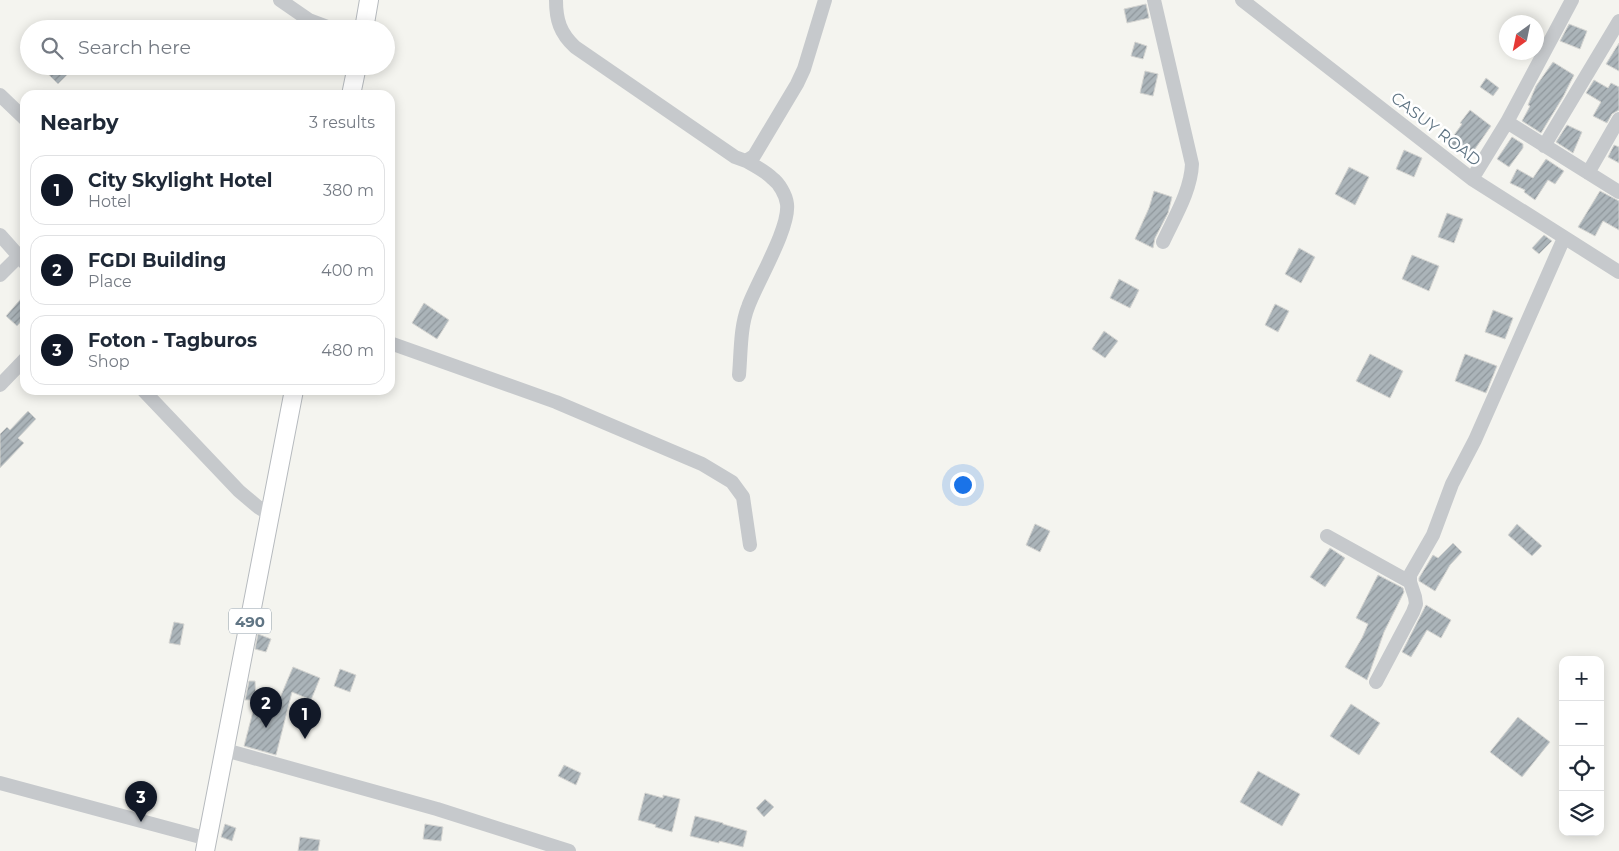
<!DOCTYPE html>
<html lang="en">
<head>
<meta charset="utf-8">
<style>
  body { margin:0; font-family:Montserrat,sans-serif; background:#f6f6f7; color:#1f2937 }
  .controls { position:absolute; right:15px; bottom:15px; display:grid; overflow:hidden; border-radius:10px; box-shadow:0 2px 12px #0003 }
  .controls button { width:45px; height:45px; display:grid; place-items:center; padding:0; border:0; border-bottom:1px solid #e0e1e3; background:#fff; color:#1f2937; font:25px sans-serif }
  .compass { position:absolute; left:1499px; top:15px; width:45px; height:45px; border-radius:50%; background:#fff; box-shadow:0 2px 12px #0003; rotate:213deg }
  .you { position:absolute; left:962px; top:484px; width:18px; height:18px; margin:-12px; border:4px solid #fff; border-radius:50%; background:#1a73e8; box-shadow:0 0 0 8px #1a73e833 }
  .badge { display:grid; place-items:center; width:32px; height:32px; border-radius:50%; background:#111827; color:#fff; font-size:16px; font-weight:700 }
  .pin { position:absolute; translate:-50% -41px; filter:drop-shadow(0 1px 2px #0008) }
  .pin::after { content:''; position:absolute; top:26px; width:18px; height:15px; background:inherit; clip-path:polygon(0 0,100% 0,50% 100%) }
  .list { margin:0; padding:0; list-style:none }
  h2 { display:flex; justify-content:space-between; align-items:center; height:65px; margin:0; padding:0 20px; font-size:21px }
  h2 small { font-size:16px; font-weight:400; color:#747a83 }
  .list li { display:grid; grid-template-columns:32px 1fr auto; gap:15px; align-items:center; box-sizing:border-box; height:70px; margin:0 10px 10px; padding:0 10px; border:1px solid #e0e1e3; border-radius:15px }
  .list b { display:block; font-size:19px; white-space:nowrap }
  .list p { margin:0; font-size:16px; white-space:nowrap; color:#747a83 }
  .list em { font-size:16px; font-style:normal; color:#747a83 }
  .icon { flex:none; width:28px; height:28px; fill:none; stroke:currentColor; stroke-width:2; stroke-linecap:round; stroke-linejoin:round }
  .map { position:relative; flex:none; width:1619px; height:851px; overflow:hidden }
  .search { position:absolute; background:#fff; box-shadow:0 2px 12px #0003; left:20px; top:20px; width:375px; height:55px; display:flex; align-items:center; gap:12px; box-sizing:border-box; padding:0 18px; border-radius:28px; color:#747a83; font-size:19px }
  .panel { position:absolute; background:#fff; box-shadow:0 2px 12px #0003; left:20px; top:90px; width:375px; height:305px; border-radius:15px }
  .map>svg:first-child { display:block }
  .building { fill:url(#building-hatch); stroke:#d5d5d2 }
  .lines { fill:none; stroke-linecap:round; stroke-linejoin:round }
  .major-casing { stroke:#b6babe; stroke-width:20 }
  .minor { stroke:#c6c9cc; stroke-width:14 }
  .major { stroke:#fff; stroke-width:18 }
  .labels { text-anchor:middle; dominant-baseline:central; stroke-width:5; stroke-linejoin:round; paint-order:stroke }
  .shield { fill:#fff; stroke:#909ea9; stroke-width:1 }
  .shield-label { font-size:15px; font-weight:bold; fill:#607584 }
  .street-label { font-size:16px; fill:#607584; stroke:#fff }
</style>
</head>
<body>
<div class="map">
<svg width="1619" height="851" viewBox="0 0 1619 851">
  <defs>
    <pattern id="building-hatch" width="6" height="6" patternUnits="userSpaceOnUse" patternTransform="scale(1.25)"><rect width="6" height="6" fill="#abb4b9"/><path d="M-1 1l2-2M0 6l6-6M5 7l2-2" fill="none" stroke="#8f979c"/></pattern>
  </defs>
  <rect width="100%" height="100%" fill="#f4f4ef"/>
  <path class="building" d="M1146,4L1149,18L1127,23L1124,9Z
    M1569,24L1587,31L1580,49L1560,41Z
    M1135,42L1147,46L1143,59L1131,56Z
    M1619,43V71L1606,64Z
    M1553,62L1574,75L1563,97L1541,133L1522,121L1530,106L1528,105L1536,86Z
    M57,66H66L71,71L58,84L49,75Z
    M1145,71L1158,74L1153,96L1140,93Z
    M1486,78L1499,88L1493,96L1480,87Z
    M1594,80L1608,88L1611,83L1619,87V110L1612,114L1607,123L1593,116L1601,102L1586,93Z
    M1470,110L1491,126L1468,159L1447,145L1462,124L1460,123Z
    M1567,125L1582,132L1573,153L1556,142Z
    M1512,137L1523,144V148L1509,167L1497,159Z
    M1614,145L1619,147V163L1608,157Z
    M1404,150L1422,158L1414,177L1396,169Z
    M1546,159L1564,171L1555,184L1548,180L1535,200L1524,192L1525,190L1510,183L1517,169L1533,178Z
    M1349,167L1369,177L1355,205L1335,194Z
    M1154,191L1172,197L1168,213L1155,238L1153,248L1135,239L1149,208Z
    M1600,191L1619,201V230L1603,221L1595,236L1578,227Z
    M1447,213L1463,219L1454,243L1438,237Z
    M1544,235L1552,241L1539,254L1532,248Z
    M1299,248L1315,257L1301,283L1285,274Z
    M1412,255L1439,266L1429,291L1402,279Z
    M1119,279L1139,290L1130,308L1110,298Z
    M25,294V317L17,326L6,316Z
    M424,303L449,320L437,339L412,323Z
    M1275,304L1289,311L1278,332L1265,325Z
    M1493,310L1513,318L1505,339L1485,332Z
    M1104,331L1118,341L1105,358L1092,349Z
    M1370,354L1403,371L1390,398L1356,381Z
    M1465,354L1497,366L1486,393L1455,381Z
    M28,411L36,419L18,438L24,443L0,468V434L7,427L10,430Z
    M1035,524L1050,531L1040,552L1026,545Z
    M1517,524L1542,546L1532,556L1508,535Z
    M1453,543L1462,552L1450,565L1435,591L1419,581V578L1433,555L1438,558Z
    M1330,548L1345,558L1325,587L1310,577Z
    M1378,575L1403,588L1404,592L1384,632L1367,680L1345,667L1362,638L1368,624L1356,618Z
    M1426,605L1451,620L1441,638L1427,630L1411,657L1402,652Z
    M174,622L184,624L180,645L169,643Z
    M258,634L271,639L266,652L255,649Z
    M293,667L320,678L311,700L292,692L276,755L244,746L256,700L277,705Z
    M340,669L356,675L350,692L334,686Z
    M249,681H255L256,700H245Z
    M1351,704L1380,723L1359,755L1330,736Z
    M1518,717L1550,742L1522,777L1490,752Z
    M564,765L581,773L576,785L558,776Z
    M1258,771L1300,794L1282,826L1240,802Z
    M645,793L663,798V795L680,799L672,832L655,827L656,825L638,820Z
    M765,799L774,807L764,817L756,808Z
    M695,816L723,823V824L747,831L743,847L719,841V843L690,836Z
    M225,824L236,828L232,841L221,837Z
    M425,824L443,827L441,841L423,839Z
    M300,837L320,840L318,851H298Z"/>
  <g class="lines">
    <defs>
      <path id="major" d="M364,29L369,0
        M351,95L357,66
        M205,851L294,390"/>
    </defs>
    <use href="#major" class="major-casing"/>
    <path class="minor" d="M280,0L309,20L333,29
      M556,0C556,20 560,33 575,47L735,157L746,161L754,156L797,84L804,69L825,0
      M1154,0L1192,164C1191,191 1174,218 1163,242
      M1242,0L1472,179L1619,272
      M0,95L25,119
      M1507,122L1619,192
      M1544,146L1619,21
      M1588,173L1619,119
      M1472,179L1507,122L1572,0
      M0,235L25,263
      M0,275L19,256
      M390,343L556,402L702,464L732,482L743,497L750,545
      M739,375C741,353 740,327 748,307C757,282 790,228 787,204C786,195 779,183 772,178C765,171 755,166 746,161
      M0,385L25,359
      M143,390L239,491L258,507L271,515
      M1327,536L1410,582
      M1376,682L1413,612L1416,604L1415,597L1410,582V575L1433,535L1452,484L1475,440L1564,238
      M225,750L437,809L569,851
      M0,783L208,839"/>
    <use href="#major" class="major"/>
  </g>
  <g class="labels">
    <rect class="shield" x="229" y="608.5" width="42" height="25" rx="4"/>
    <g class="shield-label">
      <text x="250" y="621">490</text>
    </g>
    <g class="street-label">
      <text transform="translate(1436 129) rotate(38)">CASUY ROAD</text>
    </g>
  </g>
</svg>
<div class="controls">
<button>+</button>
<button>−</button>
<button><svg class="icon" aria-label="locate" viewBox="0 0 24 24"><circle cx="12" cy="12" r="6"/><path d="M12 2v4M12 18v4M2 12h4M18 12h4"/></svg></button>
<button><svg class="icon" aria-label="layers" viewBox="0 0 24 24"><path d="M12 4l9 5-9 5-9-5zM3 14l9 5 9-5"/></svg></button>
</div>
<svg class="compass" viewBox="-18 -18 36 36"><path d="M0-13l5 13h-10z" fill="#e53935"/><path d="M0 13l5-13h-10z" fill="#747a83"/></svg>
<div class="you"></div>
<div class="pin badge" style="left:305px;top:739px">1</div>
<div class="pin badge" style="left:266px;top:728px">2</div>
<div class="pin badge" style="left:141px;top:822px">3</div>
<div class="search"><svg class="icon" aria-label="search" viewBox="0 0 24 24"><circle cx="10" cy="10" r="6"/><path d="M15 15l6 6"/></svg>Search here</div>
<section class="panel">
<h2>Nearby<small>3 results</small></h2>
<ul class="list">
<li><span class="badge">1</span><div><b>City Skylight Hotel</b><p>Hotel</p></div><em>380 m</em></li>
<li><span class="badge">2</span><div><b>FGDI Building</b><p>Place</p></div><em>400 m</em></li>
<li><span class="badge">3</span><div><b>Foton - Tagburos</b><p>Shop</p></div><em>480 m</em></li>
</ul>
</section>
</div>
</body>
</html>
